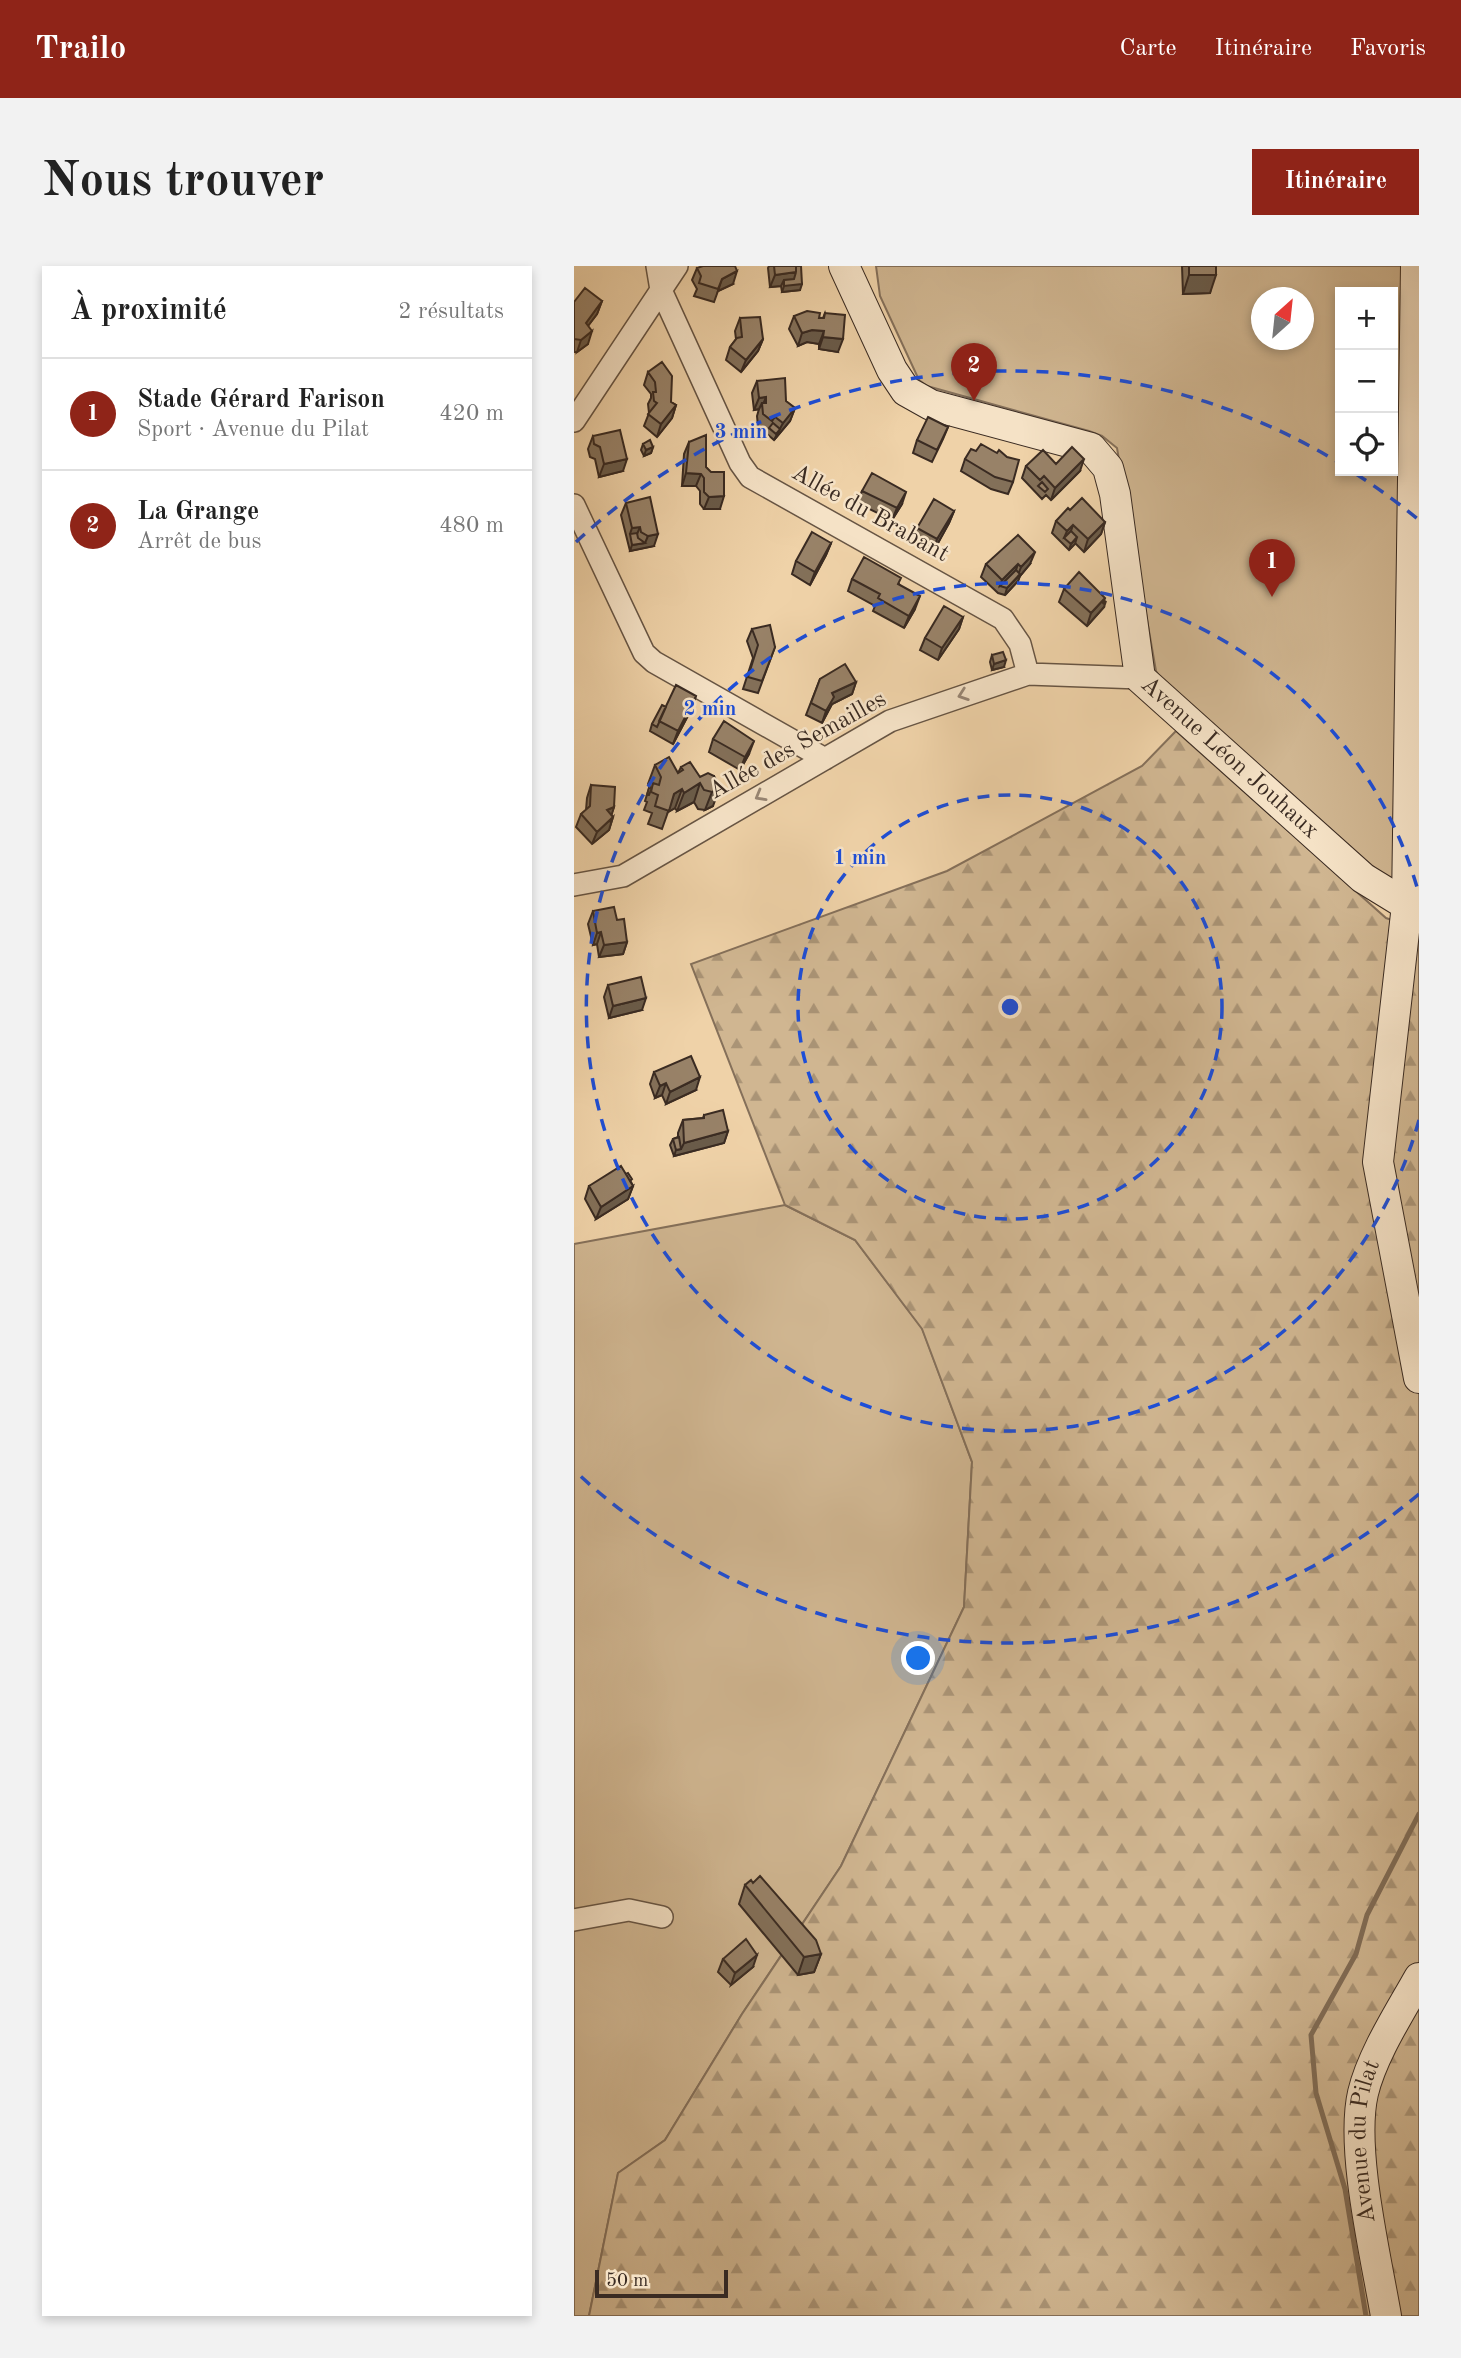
<!DOCTYPE html>
<html lang="fr">
<head>
<meta charset="utf-8">
<style>
  body { margin:0; font-family:"Old Standard TT",serif; background:#f2f2f2; color:#222 }
  .controls { position:absolute; right:21px; top:21px; display:grid; overflow:hidden; border-radius:0px; box-shadow:0 4px 10px #0003 }
  .controls button { width:63px; height:63px; display:grid; place-items:center; padding:0; border:0; border-bottom:2px solid #e0e0e0; background:#fff; color:#222; font:35px sans-serif }
  .compass { position:absolute; left:677px; top:21px; width:63px; height:63px; border-radius:50%; background:#fff; box-shadow:0 4px 10px #0003; rotate:27deg }
  .scale { position:absolute; left:21px; bottom:18px; width:133px; box-sizing:border-box; padding-left:7px; border:4px solid #3a2b22; border-top:0; font-size:19px; line-height:24px; white-space:nowrap; color:#3a2b22; -webkit-text-stroke:5px #f5e2c6; paint-order:stroke }
  .you { position:absolute; left:345px; top:1393px; width:24px; height:24px; margin:-18px; border:5px solid #fff; border-radius:50%; background:#1a73e8; box-shadow:0 0 0 10px #1a73e833 }
  .badge { display:grid; place-items:center; width:46px; height:46px; border-radius:50%; background:#8f2418; color:#fff; font-size:23px; font-weight:700 }
  .pin { position:absolute; translate:-50% -58px; filter:drop-shadow(0 2px 4px #0008) }
  .pin::after { content:''; position:absolute; top:37px; width:24px; height:21px; background:inherit; clip-path:polygon(0 0,100% 0,50% 100%) }
  .list { margin:0; padding:0; list-style:none }
  h2 { display:flex; justify-content:space-between; align-items:center; height:91px; margin:0; padding:0 28px; font-size:30px }
  h2 small { font-size:23px; font-weight:400; color:#767676 }
  .list li { display:grid; grid-template-columns:46px 1fr auto; gap:21px; align-items:center; box-sizing:border-box; height:112px; padding:0 28px; border-top:2px solid #e0e0e0 }
  .list b { display:block; font-size:26px; white-space:nowrap }
  .list p { margin:0; font-size:23px; white-space:nowrap; color:#767676 }
  .list em { font-size:23px; font-style:normal; color:#767676 }
  .icon { flex:none; width:38px; height:38px; fill:none; stroke:currentColor; stroke-width:2; stroke-linecap:round; stroke-linejoin:round }
  .map { position:relative; flex:none; width:845px; height:2050px; overflow:hidden; border-radius:0px }
  header { display:flex; align-items:center; gap:42px; box-sizing:border-box; height:98px; padding:0 35px; background:#8f2418; color:#fff }
  header strong { font-size:33px }
  nav { display:flex; gap:38px; margin-inline-start:auto; font-size:24px }
  .intro { display:flex; align-items:center; justify-content:space-between; box-sizing:border-box; height:168px; padding:0 42px }
  h1 { margin:0; font-size:49px }
  .button { padding:18px 32px; border-radius:0px; background:#8f2418; color:#fff; font-size:24px; font-weight:700 }
  main { display:flex; gap:42px; padding:0 42px }
  aside { flex:1; background:#fff; border-radius:0px; box-shadow:0 4px 10px #0003 }
  .map>svg:first-child { display:block }
  .grass { fill:#d0b691; stroke:#85705a; stroke-width:2; fill-rule:evenodd }
  .forest { fill:url(#forest-firs); stroke:#85705a; stroke-width:2 }
  .lines { fill:none; stroke-linecap:round; stroke-linejoin:round }
  .stream { stroke:#816d57; stroke-width:5 }
  .street-casing { stroke:#675544; stroke-width:24 }
  .secondary-casing { stroke:#3a2b22; stroke-width:32 }
  .street { stroke:#f5e2c6; stroke-width:21 }
  .secondary { stroke:#f5e2c6; stroke-width:30 }
  .wall { fill:#837059; stroke:#3a2b22; stroke-width:2 }
  .shaded-wall { fill:#6a5b49; stroke:#3a2b22; stroke-width:2 }
  .building { fill:#988268; stroke:#3a2b22; stroke-width:2 }
  .oneway { stroke:#988674 }
  .ring { fill:none; stroke:#1d4ed8; stroke-width:3.5; stroke-dasharray:12 9 }
  .labels { text-anchor:middle; dominant-baseline:central; stroke-width:5; stroke-linejoin:round; paint-order:stroke }
  .street-label { font-size:24px; fill:#3a2b22; stroke:#f5e2c6 }
  .centre { fill:#1d4ed8; stroke:#f5e2c6; stroke-width:3.5 }
  .ring-label { font-size:21px; text-anchor:middle; font-weight:bold; fill:#1d4ed8; stroke:#f5e2c6; stroke-width:5; stroke-linejoin:round; paint-order:stroke }
</style>
</head>
<body>
<header>
<strong>Trailo</strong>
<nav><a>Carte</a><a>Itinéraire</a><a>Favoris</a></nav>
</header>
<div class="intro"><h1>Nous trouver</h1><a class="button">Itinéraire</a></div>
<main>
<aside>
<h2>À proximité<small>2 résultats</small></h2>
<ul class="list">
<li><span class="badge">1</span><div><b>Stade Gérard Farison</b><p>Sport · Avenue du Pilat</p></div><em>420 m</em></li>
<li><span class="badge">2</span><div><b>La Grange</b><p>Arrêt de bus</p></div><em>480 m</em></li>
</ul>
</aside>
<div class="map">
<svg width="845" height="2050" viewBox="0 0 845 2050">
  <defs>
    <pattern id="forest-firs" width="22" height="20" patternUnits="userSpaceOnUse" patternTransform="scale(1.75)"><rect width="22" height="20" fill="#d0b691"/><path d="M5 1l3.5 6h-7zM16 11l3.5 6h-7z" fill="#aa9476"/></pattern>
  </defs>
  <rect width="100%" height="100%" fill="#efd2a8"/>
  <filter id="stains"><feTurbulence type="fractalNoise" baseFrequency=".00286" numOctaves="4"/><feColorMatrix values="0 0 0 0 .2 0 0 0 0 .09 0 0 0 0 .02 0 0 0 .5 -.17"/></filter>
  <radialGradient id="worn" r=".72"><stop offset=".6" stop-color="#630" stop-opacity="0"/><stop offset="1" stop-color="#630" stop-opacity=".3"/></radialGradient>
  <path class="grass" d="M302,0H830L821,612L813,613L587,413L582,405L543,182L528,170L515,165L353,120L345,114L306,30ZM766,26H819V205H766ZM688,32H730V74H688Z
    M211,939L281,974L348,1062L398,1196L390,1341L267,1600L168,1748L91,1874L44,1907L15,2050H0V978Z"/>
  <path class="forest" d="M602,465L812,652L845,663V2050H15L44,1907L91,1874L168,1748L267,1600L390,1341L398,1196L348,1063L281,974L211,939L117,698L373,605L568,500Z"/>
  <g class="lines">
    <path class="stream" d="M792,2050L771,1923L742,1827L737,1769L782,1688L793,1649L845,1548"/>
    <defs>
      <path id="street" d="M83,0L87,24L166,197L176,211L429,353L446,378L454,408
        M0,155L103,0
        M0,239L70,387L80,396L251,493
        M0,619L49,610L316,455L454,408L566,412
        M0,1654L55,1644L88,1651"/>
      <g id="secondary">
        <path id="s1" d="M270,0L318,104L332,125L357,139L517,182L534,202L541,228L566,412L789,612L833,639"/>
        <path d="M842,0L833,639L804,896L845,1112"/>
        <path id="s2" d="M812,2050C802,1991 776,1883 789,1827C798,1789 826,1746 845,1712"/>
      </g>
    </defs>
    <use href="#street" class="street-casing"/>
    <use href="#secondary" class="secondary-casing"/>
    <use href="#street" class="street"/>
    <use href="#secondary" class="secondary"/>
  </g>
  <path class="wall" d="M195,0H227L226,24L208,26L207,20L196,21L194,2Z
    M608,0H642L636,27L609,28Z
    M123,2L159,18L144,25L140,36L120,30L123,23L118,14Z
    M28,35L23,48L14,60V78L3,86H0V36Z
    M251,47L264,86L245,83V78L233,76L224,80L215,63L220,50L249,52Z
    M166,52L189,73L184,85L167,106L152,94L156,81L162,73L161,65Z
    M74,106L97,136L102,139L98,152L83,171L70,160L75,147L74,138L77,132V128L70,119Z
    M183,115L221,142L216,155L200,174L184,160L183,150L185,143L180,144L178,127Z
    M374,161L369,173L358,196L339,187L343,174Z
    M19,170L49,205L25,211L21,193L16,191L14,183Z
    M115,176L132,201L146,243H130L126,238V225L122,220H108L110,188Z
    M69,178L79,181L77,187L70,190L67,184Z
    M402,185L439,216L434,228L417,223L387,205L391,193Z
    M482,198L506,205L477,234L472,229L468,233L448,212L452,200Z
    M288,225L328,238L318,254L283,237Z
    M52,237L80,280L56,285L47,249Z
    M496,244L531,256L527,268L510,286L501,277L495,284L478,267L482,255Z
    M380,245L375,257L359,286L339,274L343,262Z
    M257,277L252,289L236,319L218,308L222,295Z
    M412,298H456L446,310L444,315L431,329L424,327L407,311Z
    M278,313L325,318L341,343L330,362L299,345L301,340L274,325Z
    M490,323L530,341L513,360L485,336Z
    M389,351L385,363L364,394L346,384L351,372Z
    M178,363L201,381L184,427L169,423L179,392L173,375Z
    M418,389L430,401L418,404L416,396Z
    M246,413L282,416L278,428L258,438L248,457L232,449Z
    M92,441L118,442L99,478L76,465L78,458Z
    M139,473L175,488L166,504L135,486Z
    M81,499L104,507L107,501L126,511L140,510L139,540L131,544L124,543L120,536L103,545L101,542L94,546L88,563L74,558L78,547L70,544L73,536L71,535L75,522H76L74,518Z
    M17,519L40,541L37,549L39,551L35,564L18,578L2,561L7,548L12,544L13,532Z
    M19,645L43,654L53,676L49,688L25,691L23,678L19,679L14,658Z
    M34,719L68,744L35,752L30,731Z
    M80,806L122,824L92,838L88,829L81,832L76,818Z
    M130,849L154,865L150,877L100,890L96,879L99,873L104,871V867L109,854L129,852Z
    M57,916L59,920L54,933L22,953L11,933L15,920Z
    M171,1619L247,1688L240,1706L224,1709L165,1638Z
    M149,1693L179,1701L157,1719L144,1706Z"/>
  <path class="shaded-wall" d="M163,5L159,18L144,25L148,13Z
    M222,6L228,18L226,24L208,26L210,20V14L207,20L196,21L201,9Z
    M615,9H642L636,27L609,28Z
    M28,35L23,48L7,69L12,57Z
    M238,64L250,65L245,78L233,76L224,80L228,67Z
    M18,65L14,78L3,86L7,74Z
    M249,71L269,73L264,86L245,83Z
    M189,73L184,85L167,106L172,94Z
    M192,131L188,141V137L185,143L180,144L185,132Z
    M102,139L98,152L83,171L87,158Z
    M221,142L216,155L200,174L209,157Z
    M79,181L77,187L70,190L72,184Z
    M53,193L49,205L25,211L30,198Z
    M510,193L506,205L477,234L481,222Z
    M112,207L127,208L122,220H108Z
    M332,226L328,238L318,254L323,242Z
    M150,230L146,243H130L135,231Z
    M380,245L375,257L359,286L363,273Z
    M531,256L527,268L510,286L514,273Z
    M499,259L495,271L490,272L493,265Z
    M66,261L61,273L56,268L58,262Z
    M84,268L80,280L56,285L58,279L71,277L74,270Z
    M503,271L501,278L495,284L497,278Z
    M257,277L252,289L236,319L241,306Z
    M461,286L456,298L446,310L444,315L431,329L433,322L443,312L447,301Z
    M444,298L440,310L426,320L428,314Z
    M346,330L341,343L330,362L335,350Z
    M531,332L529,338L532,335L530,341L513,360L517,347Z
    M389,351L385,363L364,394L368,382Z
    M432,394L430,401L418,404L420,398Z
    M282,416L278,428L258,438L248,457L258,427Z
    M122,430L118,442L99,478L104,465Z
    M180,475L175,488L166,504L171,491Z
    M126,517L120,536L103,545L110,527Z
    M146,521L139,540L131,544L138,526Z
    M108,523L101,542L94,546L100,528Z
    M40,541L36,554L33,544Z
    M39,551L35,564L18,578L23,566Z
    M27,666L23,678L19,679L23,667Z
    M53,676L49,688L25,691L30,679Z
    M72,732L68,744L35,752L39,740Z
    M126,811L122,824L92,838L96,826Z
    M92,817L88,829L81,832L86,820Z
    M154,865L150,877L100,890L102,884L107,883L110,877Z
    M59,920L54,933L22,953L27,941Z
    M247,1688L240,1706L224,1709L230,1691Z
    M183,1689L179,1701L157,1719L161,1707Z"/>
  <path class="building" d="M129,0H161L163,5L148,13L144,23L125,17L127,10L123,2Z
    M200,0H222V6L201,9Z
    M222,0H227L228,18L210,20V14L220,13L222,6Z
    M615,0H642V9H615Z
    M11,22L28,35L12,57L18,65L7,74L0,73V36Z
    M233,45L246,47L245,52H250L251,47L271,49L269,73L249,71L250,65L238,64L228,67L220,50Z
    M186,51L189,73L172,94L156,81L163,72L168,71L166,52Z
    M88,96L98,110L97,136L102,139L87,158L74,148L83,137L80,135L79,126H82L81,116L74,106Z
    M211,112L212,135L221,142L209,157L201,151L198,155L189,148L188,137H192V131L185,132L183,115Z
    M354,151L374,161L363,184L343,174Z
    M199,157L206,163L202,168L195,162Z
    M46,164L53,193L30,198L26,181L20,178L19,170Z
    M132,169V201L137,206H150V230L135,231L130,226V212L127,208L112,207L115,176Z
    M76,174L79,181L72,184L69,178Z
    M407,178L423,187L425,184L433,191L445,194L439,216L421,211L391,193L397,183L402,185Z
    M498,181L510,193L481,222L470,210L466,214L452,200L469,184L482,198Z
    M298,207L332,226L323,242L288,225Z
    M468,216L474,223L471,226L464,220Z
    M76,231L84,268L74,270L67,266L66,261L58,262L52,237Z
    M508,232L531,256L514,273L499,259L493,265L482,255L494,242L496,244Z
    M360,233L380,245L363,273L343,262Z
    M497,265L503,271L497,278L490,272Z
    M238,266L257,277L241,306L222,295Z
    M63,267L64,272L71,277L58,279L56,268Z
    M444,269L461,286L447,301L444,298L428,314L412,298Z
    M290,291L327,312L324,318L346,330L335,350L304,332L306,328L278,313Z
    M442,304L446,308L433,322L426,320Z
    M505,306L531,332L517,347L490,323Z
    M370,340L389,351L368,382L351,372Z
    M196,359L201,381L188,415L174,411L184,379L178,363Z
    M429,386L432,394L420,398L418,389Z
    M271,398L282,416L258,427L260,431L252,445L237,437L246,413Z
    M102,419L122,430L104,465L85,455Z
    M88,439L92,441L83,461L78,458Z
    M150,455L180,475L171,491L139,473Z
    M95,491L104,507L109,504L107,501L116,496L126,511L134,507L140,510L146,521L138,526L130,524L126,517L110,527L108,523L100,528L95,545L81,540L84,529L77,526L79,517L85,519L87,511L81,499Z
    M17,519L41,521L40,541L33,544L39,551L23,566L7,548L16,540Z
    M78,521L75,529H73L75,522Z
    M40,641L43,654L50,653L53,676L30,679L27,666L23,667L19,645Z
    M67,711L72,732L39,740L34,719Z
    M117,790L126,811L96,826L92,817L86,820L80,806Z
    M149,844L154,865L110,877L109,854L130,852V849Z
    M105,871L107,883L102,884L99,873Z
    M47,900L59,920L27,941L15,920Z
    M54,907L58,913L56,915L52,908Z
    M186,1610L242,1674L247,1688L230,1691L171,1619L177,1614L179,1617Z
    M172,1673L183,1689L161,1707L149,1693Z"/>
  <defs><path id="oneway-chevron" d="M-2-3.5L2.5 0L-2 3.5" fill="none" stroke-width="1.6" stroke-linecap="round" stroke-linejoin="round" transform="scale(1.75)"/></defs>
  <g class="oneway">
    <use href="#oneway-chevron" transform="translate(389 429) rotate(161)"/>
    <use href="#oneway-chevron" transform="translate(186 530) rotate(150)"/>
  </g>
  <g class="ring">
    <circle cx="436" cy="741" r="212"/>
    <path d="M845 854A424 424 0 1 1 845 628"/>
    <path d="M845 1228A636 636 0 0 1 2 1206M2 276A636 636 0 0 1 764 196M782 208A636 636 0 0 1 845 254"/>
  </g>
  <g class="labels">
    <g class="street-label">
      <text transform="translate(296 248) rotate(29)">Allée du Brabant</text>
      <text transform="translate(224 480) rotate(-29)">Allée des Semailles</text>
      <text stroke="none"><textPath href="#s1" startOffset="693">Avenue Léon Jouhaux</textPath></text>
      <text stroke="none"><textPath href="#s2" startOffset="177">Avenue du Pilat</textPath></text>
    </g>
  </g>
  <circle cx="436" cy="741" r="10" class="centre"/>
  <g class="ring-label">
    <text x="167" y="172">3 min</text>
    <text x="136" y="449">2 min</text>
    <text x="286" y="598">1 min</text>
  </g>
  <rect width="100%" height="100%" filter="url(#stains)"/>
  <rect width="100%" height="100%" fill="url(#worn)"/>
</svg>
<div class="controls">
<button>+</button>
<button>−</button>
<button><svg class="icon" aria-label="locate" viewBox="0 0 24 24"><circle cx="12" cy="12" r="6"/><path d="M12 2v4M12 18v4M2 12h4M18 12h4"/></svg></button>
</div>
<svg class="compass" viewBox="-18 -18 36 36"><path d="M0-13l5 13h-10z" fill="#e53935"/><path d="M0 13l5-13h-10z" fill="#767676"/></svg>
<div class="scale">50 m</div>
<div class="you"></div>
<div class="pin badge" style="left:698px;top:331px">1</div>
<div class="pin badge" style="left:400px;top:135px">2</div>
</div>
</main>
</body>
</html>
